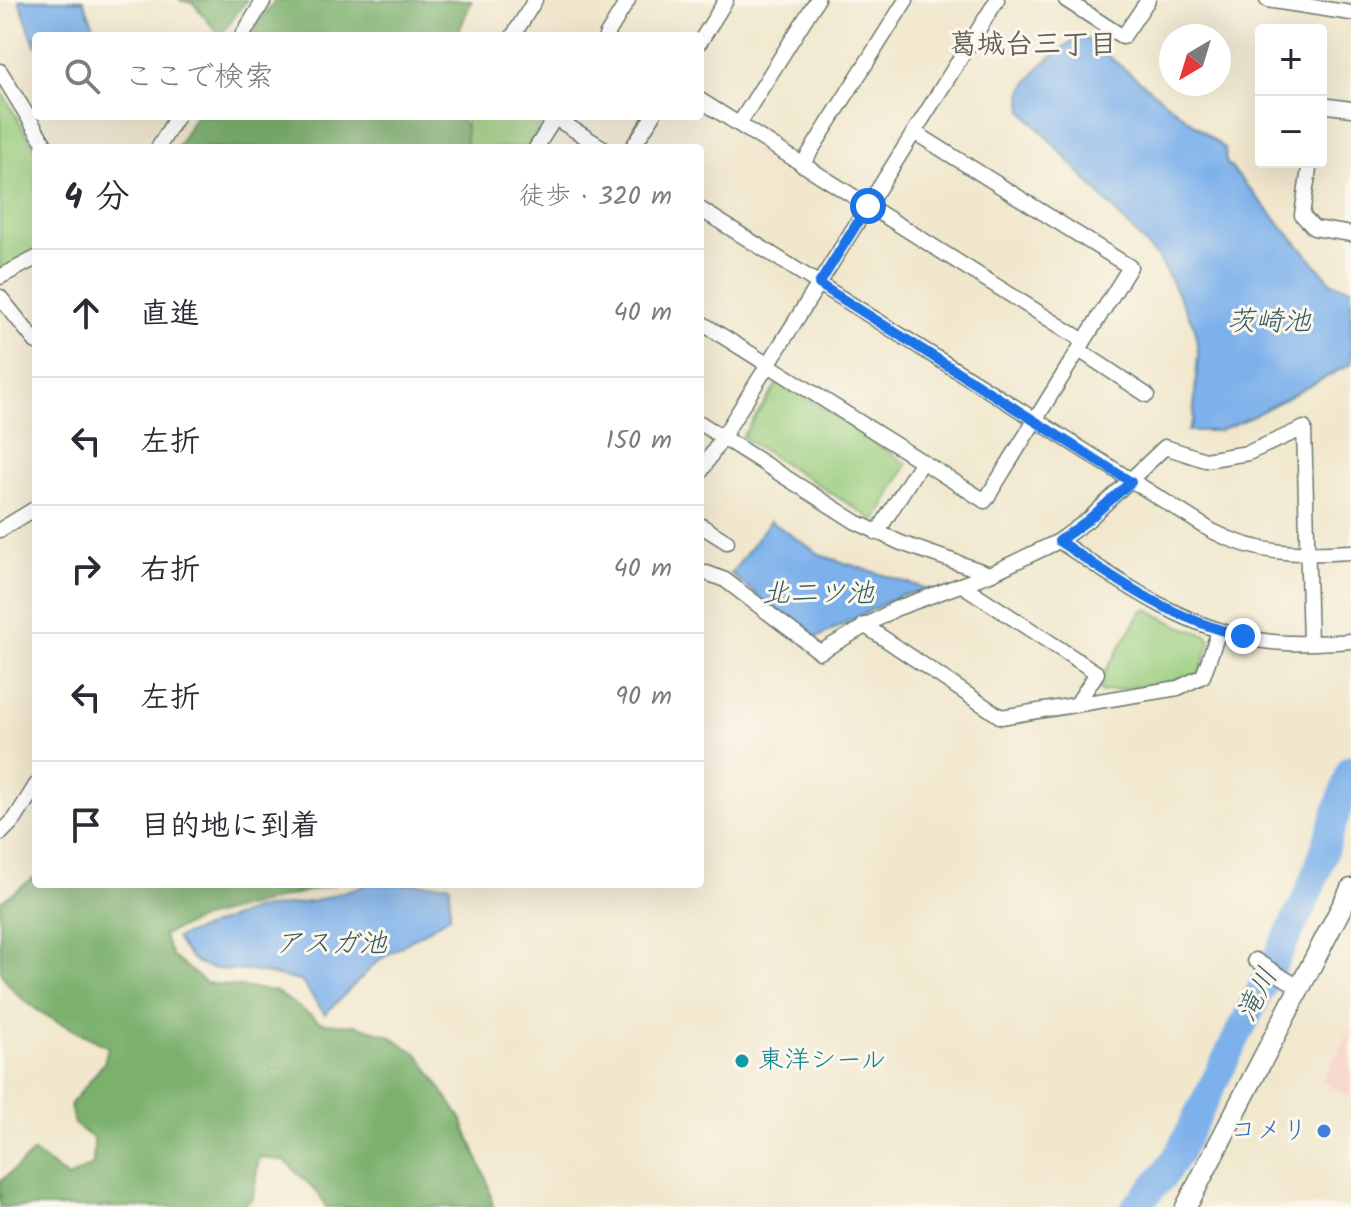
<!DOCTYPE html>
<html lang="ja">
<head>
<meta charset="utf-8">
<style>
  body { margin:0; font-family:Kalam,"Klee One",sans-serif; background:#f2f2f3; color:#2b2b33 }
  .controls { position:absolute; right:24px; top:24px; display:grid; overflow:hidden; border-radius:8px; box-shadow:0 8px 32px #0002 }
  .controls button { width:72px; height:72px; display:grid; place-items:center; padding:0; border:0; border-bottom:2px solid #e1e1e2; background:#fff; color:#2b2b33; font:40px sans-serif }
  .compass { position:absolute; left:1159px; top:24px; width:72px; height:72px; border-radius:50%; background:#fff; box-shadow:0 8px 32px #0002; rotate:218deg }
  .stop { position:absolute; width:24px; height:24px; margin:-18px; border:6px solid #1a73e8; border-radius:50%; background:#fff }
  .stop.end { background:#1a73e8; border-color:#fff; box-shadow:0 2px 8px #0008 }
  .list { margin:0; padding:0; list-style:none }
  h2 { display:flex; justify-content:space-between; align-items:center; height:104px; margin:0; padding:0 32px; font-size:34px }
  h2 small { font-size:26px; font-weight:400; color:#7c7c81 }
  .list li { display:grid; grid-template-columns:52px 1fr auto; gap:24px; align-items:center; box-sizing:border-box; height:128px; padding:0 32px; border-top:2px solid #e1e1e2 }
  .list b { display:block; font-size:30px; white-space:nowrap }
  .list em { font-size:26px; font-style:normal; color:#7c7c81 }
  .icon { flex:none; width:44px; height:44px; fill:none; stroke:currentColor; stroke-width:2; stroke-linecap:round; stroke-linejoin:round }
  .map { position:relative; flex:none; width:1351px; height:1207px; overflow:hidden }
  .search { position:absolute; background:#fff; box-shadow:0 8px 32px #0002; left:32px; top:32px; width:672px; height:88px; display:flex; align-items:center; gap:20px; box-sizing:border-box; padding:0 28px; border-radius:8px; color:#7c7c81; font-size:30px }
  .panel { position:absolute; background:#fff; box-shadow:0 8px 32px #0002; left:32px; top:144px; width:672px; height:744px; border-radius:8px }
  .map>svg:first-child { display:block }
  .built { fill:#f7d1c8 }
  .green { fill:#9acd7e; stroke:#5c8559; stroke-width:2 }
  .forest { fill:#7bb06d; stroke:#4d7650; stroke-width:2 }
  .water { fill:#7db1eb; stroke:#4e7790; stroke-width:2 }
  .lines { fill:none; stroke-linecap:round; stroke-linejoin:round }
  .river { stroke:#7db1eb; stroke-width:28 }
  .street-casing { stroke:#68786a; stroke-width:17 }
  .secondary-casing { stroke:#68786a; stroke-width:23 }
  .street { stroke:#fff; stroke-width:14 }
  .secondary { stroke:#fff; stroke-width:20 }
  .route { stroke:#1a73e8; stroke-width:10 }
  .culture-dot { fill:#0f9aa8; stroke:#fbf7ec; stroke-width:3 }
  .shop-dot { fill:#3f7fe0; stroke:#fbf7ec; stroke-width:3 }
  .labels { text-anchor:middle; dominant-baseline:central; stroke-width:6; stroke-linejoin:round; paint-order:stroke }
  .culture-label { font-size:26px; fill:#0d838f; stroke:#fbf7ec; text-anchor:start }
  .shop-label { font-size:26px; fill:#366cbe; stroke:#fbf7ec; text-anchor:end }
  .neighbourhood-label { font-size:28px; font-weight:bold; fill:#626059; stroke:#fbf7ec }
  .water-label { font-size:28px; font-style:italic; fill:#365a62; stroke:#fbf7ec }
</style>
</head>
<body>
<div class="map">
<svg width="1351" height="1207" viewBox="0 0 1351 1207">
  <rect width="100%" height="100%" fill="#fbf7ec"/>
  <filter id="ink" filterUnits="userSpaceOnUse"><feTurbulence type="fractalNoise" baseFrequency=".0125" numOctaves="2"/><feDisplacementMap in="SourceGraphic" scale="16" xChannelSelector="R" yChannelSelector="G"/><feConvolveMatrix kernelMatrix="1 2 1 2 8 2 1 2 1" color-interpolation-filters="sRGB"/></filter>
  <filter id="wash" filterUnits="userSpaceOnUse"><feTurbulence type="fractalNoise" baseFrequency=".006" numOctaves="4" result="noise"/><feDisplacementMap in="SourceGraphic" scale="32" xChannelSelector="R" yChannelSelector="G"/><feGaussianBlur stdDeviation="1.8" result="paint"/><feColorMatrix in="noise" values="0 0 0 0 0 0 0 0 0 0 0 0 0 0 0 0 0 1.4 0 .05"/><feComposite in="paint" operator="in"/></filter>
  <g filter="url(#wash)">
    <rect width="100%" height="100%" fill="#f1e7cd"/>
    <path class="built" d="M1351,1027V1096L1322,1082Z"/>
    <path class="green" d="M0,89L36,150V250L0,270Z
      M463,116H538L544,120L527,148H466V120Z
      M780,380L907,464L876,521L742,437Z
      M1147,609L1177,625L1207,635L1210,641L1200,673L1175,682L1102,692L1097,685L1142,611Z"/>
    <path class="forest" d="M179,0H247L220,36L193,3Z
      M275,0H472L457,36H249Z
      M195,116H456L466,126V148H177Z
      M36,876V884H335L203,918L163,935L172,956L206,983L275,991L322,1023L355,1025L388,1035L419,1055L462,1120L488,1183L493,1207H326L318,1193L285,1161L259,1157L253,1198L241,1207H0V1182L34,1152L68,1178L93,1164L94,1139L74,1124L70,1105L104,1063L108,1047C74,1028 18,1010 1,971C0,961 0,916 0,902Z"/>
    <path class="water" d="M19,0H83L98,36H36V48Z
      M1083,36L1225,149L1226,162L1332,283L1351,288V364L1247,419L1218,431H1188L1193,421L1198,354L1195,328L1160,260L1023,111C1023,106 1021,97 1023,92C1031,70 1063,45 1083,36Z
      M770,521L823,556L931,590L901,595L812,640L731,574Z
      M368,884H450V916L378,961L325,1014L301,981C284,978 267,973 251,971C214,968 197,975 176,938L254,910L315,901Z"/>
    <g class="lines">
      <path class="river" d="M1135,1207L1165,1174L1179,1152L1302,907L1317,871L1351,769"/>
    </g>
  </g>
  <g filter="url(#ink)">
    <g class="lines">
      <defs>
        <path id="street" d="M1066,0L1123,37L1148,0
          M1267,0L1351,13
          M242,36L264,0
          M513,36L535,0
          M606,36L628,0
          M700,42L726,0
          M0,71L47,148
          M700,100L1084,341
          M1321,105L1351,109
          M552,116L603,148
          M739,124L817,0
          M158,148L177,116
          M536,148L556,116
          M632,148L653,116
          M1310,162L1302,215L1314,228L1351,234
          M802,165L906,0
          M700,209L1212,531C1259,555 1299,555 1351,552
          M0,277L36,258
          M0,297L36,342
          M700,322L985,501L1130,267L914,132
          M1079,350L1147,395
          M700,423L856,522L901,543L990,574
          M700,473L997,0
          M700,525L727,542
          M0,530L36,508
          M877,533L922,461
          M1059,541C1123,584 1185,629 1264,641C1293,645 1322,643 1351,641
          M700,575L707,573L725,580L820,652L895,609L990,574L1059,541L1088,520L1165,447L1205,460L1248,453L1304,428L1310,643
          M962,585L1097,673L1076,705
          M864,625L1001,717L1178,688L1203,676L1219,631
          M0,834L15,819L36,785
          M1255,960L1300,988"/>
        <path id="secondary" d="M1186,1207L1351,889"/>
      </defs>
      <use href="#street" class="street-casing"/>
      <use href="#secondary" class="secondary-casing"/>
      <use href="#street" class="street"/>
      <use href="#secondary" class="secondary"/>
    </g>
  </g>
  <g class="lines" filter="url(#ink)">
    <path class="route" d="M868,206L819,284L1131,482L1088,520L1059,541C1118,581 1173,620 1243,636"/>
  </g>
  <circle class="culture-dot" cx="742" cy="1061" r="8"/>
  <circle class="shop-dot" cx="1324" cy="1131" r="8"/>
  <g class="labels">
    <g class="culture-label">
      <text x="758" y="1061">東洋シール</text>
    </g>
    <g class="shop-label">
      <text x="1308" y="1131">コメリ</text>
    </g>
    <g class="neighbourhood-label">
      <text x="1033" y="45">葛城台三丁目</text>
    </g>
    <g class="water-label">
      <text x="1269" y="322">茨崎池</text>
      <text x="818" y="594">北二ツ池</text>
      <text x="331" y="944">アスガ池</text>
      <text transform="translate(1258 995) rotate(-63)">滝川</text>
    </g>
  </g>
</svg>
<div class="controls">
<button>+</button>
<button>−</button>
</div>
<svg class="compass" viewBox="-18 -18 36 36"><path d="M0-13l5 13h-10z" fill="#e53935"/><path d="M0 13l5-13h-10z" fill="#7c7c81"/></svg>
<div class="stop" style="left:868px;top:206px"></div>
<div class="stop end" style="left:1243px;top:636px"></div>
<div class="search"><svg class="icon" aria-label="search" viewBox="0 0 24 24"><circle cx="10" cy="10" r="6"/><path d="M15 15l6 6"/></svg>ここで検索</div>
<section class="panel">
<h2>4 分<small>徒歩 · 320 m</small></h2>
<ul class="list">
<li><svg class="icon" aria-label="ahead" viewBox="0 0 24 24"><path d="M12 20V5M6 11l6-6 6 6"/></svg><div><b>直進</b></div><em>40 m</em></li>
<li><svg class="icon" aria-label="left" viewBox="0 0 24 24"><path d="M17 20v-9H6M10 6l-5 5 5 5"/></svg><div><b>左折</b></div><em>150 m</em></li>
<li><svg class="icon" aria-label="right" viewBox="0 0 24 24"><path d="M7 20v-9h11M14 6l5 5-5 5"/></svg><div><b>右折</b></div><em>40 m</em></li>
<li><svg class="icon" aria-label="left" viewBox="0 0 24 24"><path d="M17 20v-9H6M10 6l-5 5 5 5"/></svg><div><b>左折</b></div><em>90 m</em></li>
<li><svg class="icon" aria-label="arrive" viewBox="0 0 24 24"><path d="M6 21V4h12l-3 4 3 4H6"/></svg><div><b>目的地に到着</b></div></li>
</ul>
</section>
</div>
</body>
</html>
